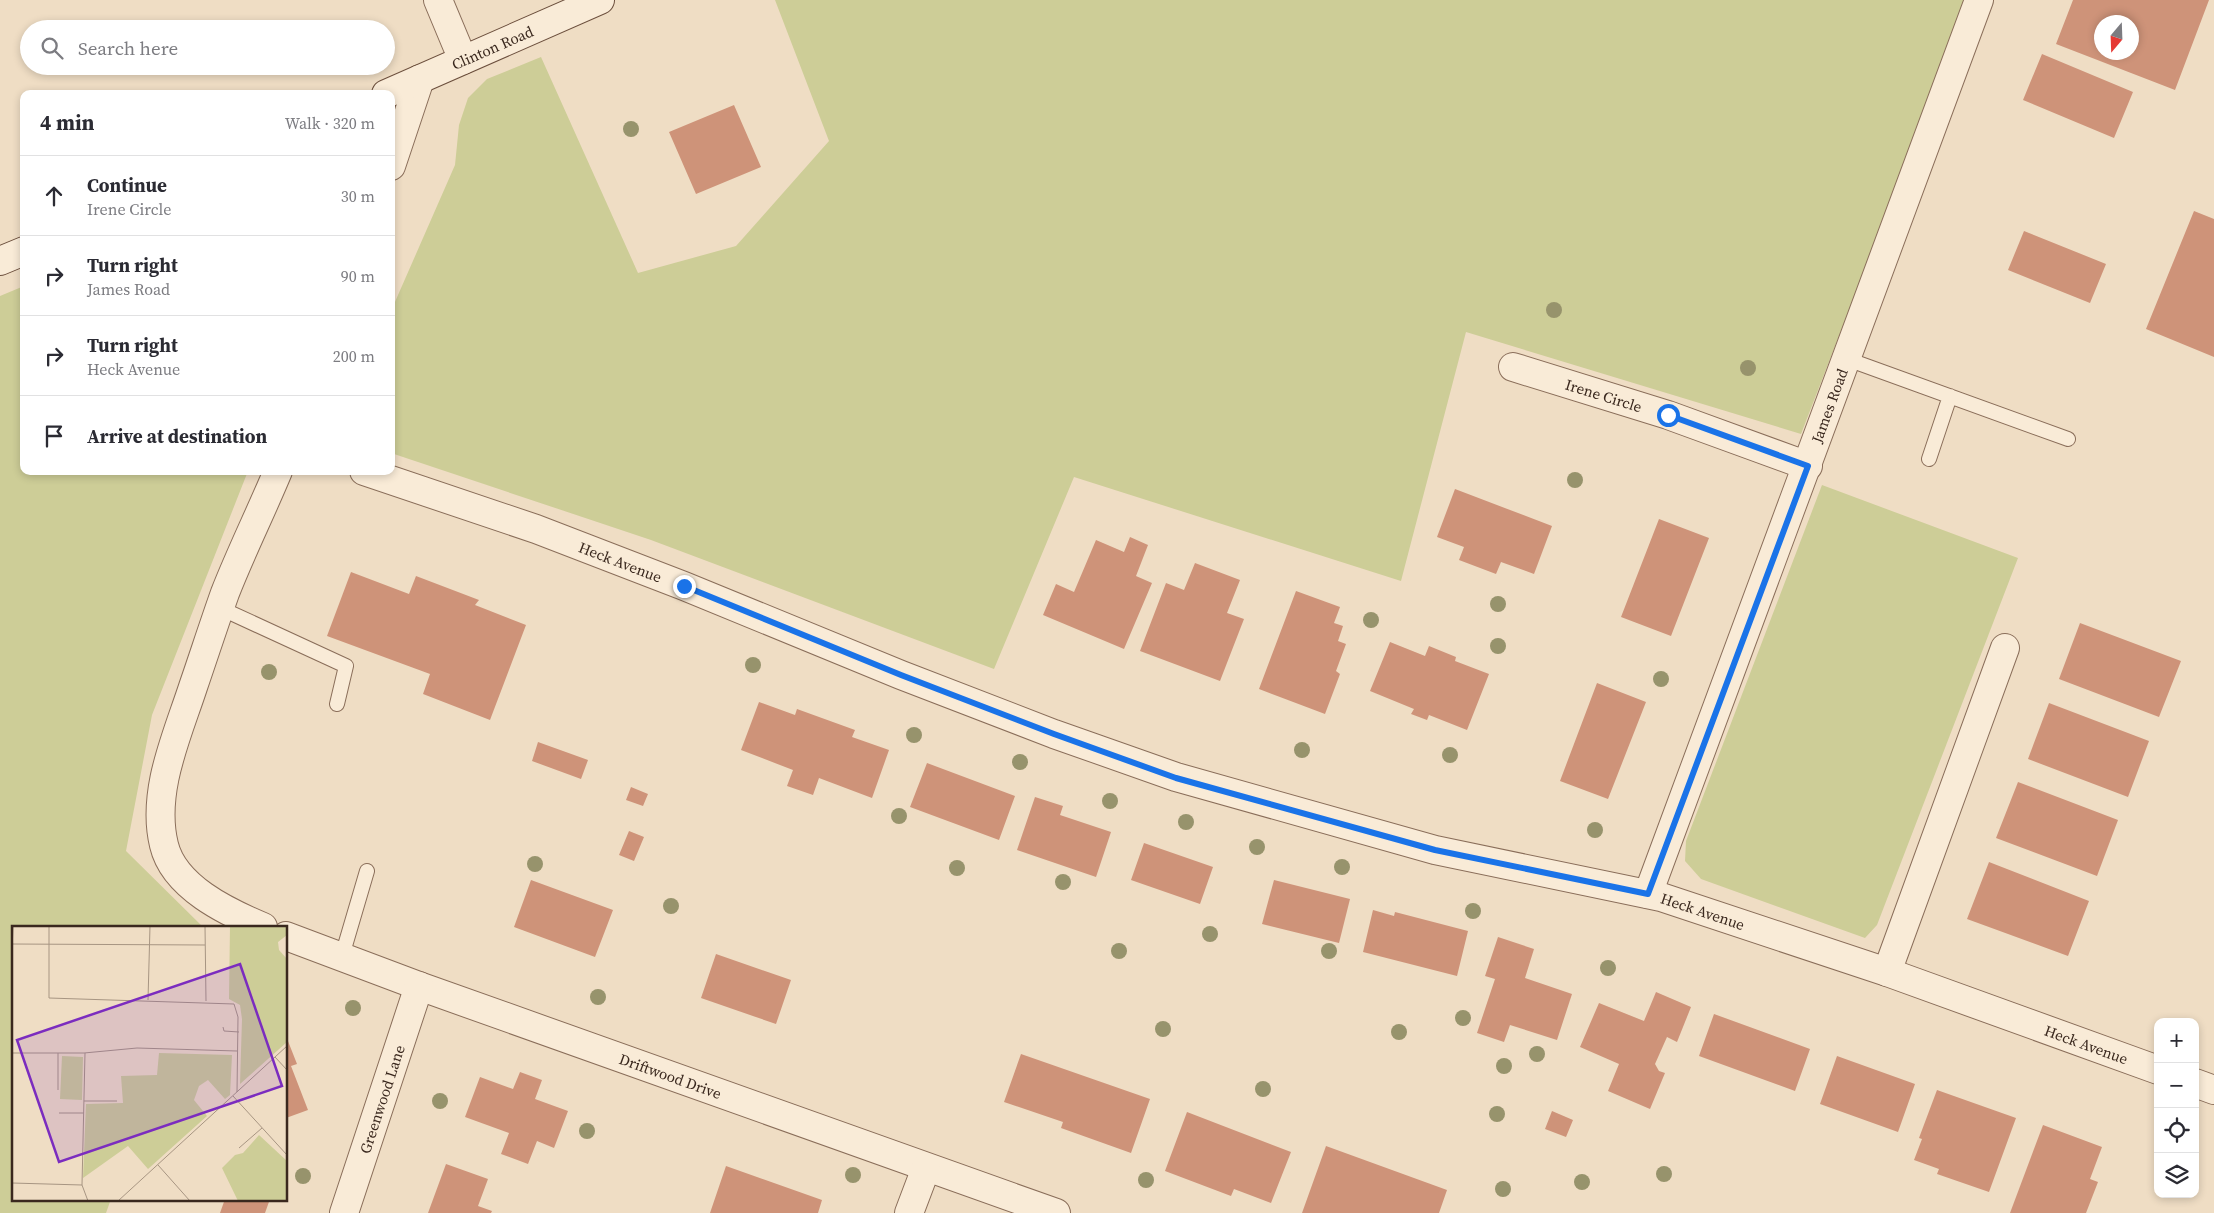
<!DOCTYPE html>
<html lang="en">
<head>
<meta charset="utf-8">
<style>
  body { margin:0; font-family:"Source Serif 4",serif; background:#f7f7f7; color:#2b2b33 }
  .controls { position:absolute; right:15px; bottom:15px; display:grid; overflow:hidden; border-radius:10px; box-shadow:0 2px 8px #0003 }
  .controls button { width:45px; height:45px; display:grid; place-items:center; padding:0; border:0; border-bottom:1px solid #e1e1e2; background:#fff; color:#2b2b33; font:25px sans-serif }
  .compass { position:absolute; left:2094px; top:15px; width:45px; height:45px; border-radius:50%; background:#fff; box-shadow:0 2px 8px #0003; rotate:199deg }
  .stop { position:absolute; width:15px; height:15px; margin:-11px; border:4px solid #1a73e8; border-radius:50%; background:#fff }
  .stop.end { background:#1a73e8; border-color:#fff; box-shadow:0 1px 5px #0008 }
  .list { margin:0; padding:0; list-style:none }
  h2 { display:flex; justify-content:space-between; align-items:center; height:65px; margin:0; padding:0 20px; font-size:21px }
  h2 small { font-size:16px; font-weight:400; color:#7c7c81 }
  .list li { display:grid; grid-template-columns:32px 1fr auto; gap:15px; align-items:center; box-sizing:border-box; height:80px; padding:0 20px; border-top:1px solid #e1e1e2 }
  .list b { display:block; font-size:19px; white-space:nowrap }
  .list p { margin:0; font-size:16px; white-space:nowrap; color:#7c7c81 }
  .list em { font-size:16px; font-style:normal; color:#7c7c81 }
  .icon { flex:none; width:28px; height:28px; fill:none; stroke:currentColor; stroke-width:2; stroke-linecap:round; stroke-linejoin:round }
  .map { position:relative; flex:none; width:2214px; height:1213px; overflow:hidden }
  .search { position:absolute; background:#fff; box-shadow:0 2px 8px #0003; left:20px; top:20px; width:375px; height:55px; display:flex; align-items:center; gap:12px; box-sizing:border-box; padding:0 18px; border-radius:28px; color:#7c7c81; font-size:19px }
  .panel { position:absolute; background:#fff; box-shadow:0 2px 8px #0003; left:20px; top:90px; width:375px; height:385px; border-radius:10px }
  .map>svg:first-child { display:block }
  .green { fill:#cdcd97 }
  .building { fill:#ce9379; fill-rule:evenodd }
  .lines { fill:none; stroke-linecap:round; stroke-linejoin:round }
  .lane-casing { stroke:#8a6e5a; stroke-width:16 }
  .street-casing { stroke:#8a6e5a; stroke-width:30 }
  .secondary-casing { stroke:#6c4f3d; stroke-width:30 }
  .lane { stroke:#f9ebd7; stroke-width:14 }
  .street { stroke:#f9ebd7; stroke-width:28 }
  .secondary { stroke:#f9ebd7; stroke-width:28 }
  .tree { fill:#97936c }
  .route { stroke:#1a73e8; stroke-width:6 }
  .labels { text-anchor:middle; dominant-baseline:central; stroke-width:4; stroke-linejoin:round; paint-order:stroke }
  .street-label { font-size:15px; fill:#3a281e; stroke:#f6e8d3 }
  .inset-road { fill:none; stroke:#a79582; stroke-width:1 }
  .view { fill:#7b2cbf; fill-opacity:0.15; stroke:#7b2cbf; stroke-width:2.5 }
  .inset-edge { fill:none; stroke:#3a281e; stroke-width:2.5 }
</style>
</head>
<body>
<div class="map">
<svg width="2214" height="1213" viewBox="0 0 2214 1213">
  <rect width="100%" height="100%" fill="#efddc4"/>
  <path class="green" d="M775,0H1969L1801,434L1466,332L1401,581L1074,477L994,669L651,540L391,453V311L455,165L459,125L468,98L487,79L541,57L638,273L736,246L829,141Z
    M24,286V471H248L152,715L126,851L203,927H14V1199H111L106,1213H0V296Z
    M1822,485L2018,558L1877,925L1865,938L1701,879L1685,861L1686,841Z"/>
  <path class="building" d="M2073,0H2209L2175,90L2056,44ZM2102,22H2132V52H2102Z
    M2042,54L2133,92L2114,138L2023,100Z
    M734,105L761,167L696,194L669,132Z
    M2194,211L2214,219V357L2146,329Z
    M2024,231L2106,264L2090,303L2008,270Z
    M1455,489L1552,526L1534,574L1501,562L1496,574L1459,560L1464,547L1437,537Z
    M1659,519L1709,538L1671,636L1621,617Z
    M1130,537L1148,545L1136,576L1152,583L1124,649L1043,615L1056,584L1074,592L1096,540L1124,552Z
    M1195,563L1240,580L1227,613L1244,619L1220,681L1140,651L1166,583L1184,590Z
    M351,572L409,594L416,576L479,600L475,605L526,625L490,720L423,694L430,674L327,636Z
    M1296,591L1340,607L1334,623L1343,626L1338,641L1346,644L1336,671L1340,674L1325,714L1259,689Z
    M2080,623L2181,661L2159,717L2059,679Z
    M1390,642L1425,656L1429,646L1456,657L1455,661L1489,674L1467,730L1429,715L1427,720L1411,714L1414,709L1370,691Z
    M1597,683L1646,702L1608,799L1560,781Z
    M759,702L795,715L797,709L855,730L852,737L889,750L872,798L819,778L813,795L787,786L793,770L741,750Z
    M2049,703L2149,741L2128,797L2028,759Z
    M538,742L588,760L581,779L532,761Z
    M927,763L1015,796L999,840L910,807Z
    M2018,782L2118,820L2097,876L1996,838Z
    M631,787L648,794L643,806L626,800Z
    M1035,797L1063,806L1060,815L1111,832L1096,877L1017,850Z
    M629,831L644,837L634,861L619,855Z
    M1144,843L1213,867L1200,904L1131,880Z
    M1989,862L2089,901L2068,956L1967,919Z
    M531,880L613,910L595,957L514,927Z
    M1274,880L1350,899L1339,943L1262,924Z
    M1373,910L1394,916L1395,912L1468,931L1457,976L1363,952Z
    M1498,937L1534,949L1525,978L1572,994L1557,1040L1510,1025L1504,1042L1477,1033L1495,979L1485,976Z
    M716,954L791,980L776,1024L701,998Z
    M1656,992L1691,1007L1677,1042L1667,1037L1655,1064L1659,1071L1665,1073L1650,1109L1608,1091L1619,1064L1580,1047L1599,1003L1644,1021Z
    M1714,1014L1810,1049L1795,1091L1699,1056Z
    M286,1036L297,1064L291,1066L308,1110L286,1118Z
    M1021,1054L1150,1099L1131,1153L1061,1128L1063,1122L1004,1102Z
    M1837,1056L1915,1084L1898,1132L1820,1104Z
    M520,1072L542,1080L535,1099L568,1111L554,1148L537,1141L528,1164L501,1154L509,1133L465,1117L480,1077L513,1089Z
    M1937,1090L2016,1118L1989,1192L1937,1174L1939,1169L1914,1160L1922,1139L1919,1138Z
    M1552,1111L1573,1120L1566,1137L1545,1129Z
    M1187,1112L1291,1152L1271,1203L1234,1189L1231,1196L1165,1171Z
    M2043,1125L2102,1147L2090,1179L2098,1182L2086,1213H2010Z
    M1326,1146L1447,1190L1439,1213H1302Z
    M446,1164L488,1179L478,1206L492,1211L491,1213H428Z
    M726,1166L822,1200L818,1213H710Z
    M225,1199H270L265,1213H220Z"/>
  <g class="lines">
    <defs>
      <path id="lane" d="M1847,359L2068,439
        M1929,459L1950,396
        M220,608L346,666L337,704
        M342,956L367,871"/>
      <g id="street">
        <path d="M438,0L463,60"/>
        <path d="M391,166L420,79"/>
        <path id="s1" d="M1513,367L1668,415L1808,466"/>
        <path id="s2" d="M364,471L536,529L684,586L901,675L1054,734L1176,777L1435,850L1661,897L1887,972L2158,1070"/>
        <path id="s3" d="M1648,894L1979,0"/>
        <path d="M263,927C227,912 174,887 164,845C151,792 177,736 193,687C204,655 214,624 225,593C241,552 261,512 278,471"/>
        <path id="s4" d="M286,936L419,986L1056,1213"/>
        <path d="M1887,972L2005,648"/>
        <path d="M2195,1083L2214,1090"/>
        <path id="s5" d="M344,1213L419,986"/>
        <path d="M909,1213L926,1168"/>
      </g>
      <g id="secondary">
        <path id="s6" d="M386,94L600,0"/>
        <path d="M0,261L24,251"/>
      </g>
    </defs>
    <use href="#lane" class="lane-casing"/>
    <use href="#street" class="street-casing"/>
    <use href="#secondary" class="secondary-casing"/>
    <use href="#lane" class="lane"/>
    <use href="#street" class="street"/>
    <use href="#secondary" class="secondary"/>
  </g>
  <g class="tree">
    <circle cx="631" cy="129" r="8"/>
    <circle cx="1554" cy="310" r="8"/>
    <circle cx="1748" cy="368" r="8"/>
    <circle cx="1575" cy="480" r="8"/>
    <circle cx="1498" cy="604" r="8"/>
    <circle cx="1371" cy="620" r="8"/>
    <circle cx="1498" cy="646" r="8"/>
    <circle cx="753" cy="665" r="8"/>
    <circle cx="269" cy="672" r="8"/>
    <circle cx="1661" cy="679" r="8"/>
    <circle cx="914" cy="735" r="8"/>
    <circle cx="1302" cy="750" r="8"/>
    <circle cx="1450" cy="755" r="8"/>
    <circle cx="1020" cy="762" r="8"/>
    <circle cx="1110" cy="801" r="8"/>
    <circle cx="899" cy="816" r="8"/>
    <circle cx="1186" cy="822" r="8"/>
    <circle cx="1595" cy="830" r="8"/>
    <circle cx="1257" cy="847" r="8"/>
    <circle cx="535" cy="864" r="8"/>
    <circle cx="1342" cy="867" r="8"/>
    <circle cx="957" cy="868" r="8"/>
    <circle cx="1063" cy="882" r="8"/>
    <circle cx="671" cy="906" r="8"/>
    <circle cx="1473" cy="911" r="8"/>
    <circle cx="1210" cy="934" r="8"/>
    <circle cx="1119" cy="951" r="8"/>
    <circle cx="1329" cy="951" r="8"/>
    <circle cx="1608" cy="968" r="8"/>
    <circle cx="598" cy="997" r="8"/>
    <circle cx="353" cy="1008" r="8"/>
    <circle cx="1463" cy="1018" r="8"/>
    <circle cx="1163" cy="1029" r="8"/>
    <circle cx="1399" cy="1032" r="8"/>
    <circle cx="1537" cy="1054" r="8"/>
    <circle cx="1504" cy="1066" r="8"/>
    <circle cx="1263" cy="1089" r="8"/>
    <circle cx="440" cy="1101" r="8"/>
    <circle cx="1497" cy="1114" r="8"/>
    <circle cx="587" cy="1131" r="8"/>
    <circle cx="1664" cy="1174" r="8"/>
    <circle cx="853" cy="1175" r="8"/>
    <circle cx="303" cy="1176" r="8"/>
    <circle cx="1146" cy="1180" r="8"/>
    <circle cx="1582" cy="1182" r="8"/>
    <circle cx="1503" cy="1189" r="8"/>
  </g>
  <g class="lines">
    <path class="route" d="M684,586L901,675L1054,734L1176,778L1435,850L1648,894L1808,466L1668,415"/>
  </g>
  <g class="labels">
    <g class="street-label">
      <text stroke="none"><textPath href="#s6" startOffset="116">Clinton Road</textPath></text>
      <text stroke="none"><textPath href="#s1" startOffset="95">Irene Circle</textPath></text>
      <text stroke="none"><textPath href="#s3" startOffset="521">James Road</textPath></text>
      <text stroke="none"><textPath href="#s2" startOffset="272">Heck Avenue</textPath></text>
      <text stroke="none"><textPath href="#s2" startOffset="1412">Heck Avenue</textPath></text>
      <text stroke="none"><textPath href="#s2" startOffset="1818">Heck Avenue</textPath></text>
      <text stroke="none"><textPath href="#s4" startOffset="409">Driftwood Drive</textPath></text>
      <text stroke="none"><textPath href="#s5" startOffset="120">Greenwood Lane</textPath></text>
    </g>
  </g>
  <g transform="translate(12 926)">
    <rect width="275" height="275" fill="#efddc4"/>
    <path d="M218,0H275V9L266,16L267,24L275,33V116L228,158L230,93L228,79L217,73ZM147,127L220,129L218,169L213,173L196,154L187,160L182,174L195,190L136,243L116,220L71,252L74,178L111,177L109,150L145,149ZM50,130L71,131L70,174L48,173ZM247,209L275,235V275H226L210,242L223,229L231,227Z" fill="#cdcd97"/>
    <path class="inset-road" d="M37,0V72L222,78L226,91L225,166M193,0L194,75M0,18L193,19M0,25L1,0M136,74L138,0M211,101L212,105L227,106M0,127H72L125,122L225,125M73,127L70,259L76,275M263,131L275,144M46,164V127M221,170L275,229M72,175H105M47,187H72M227,222L250,202M146,239L178,275M0,257L70,259M106,275L275,120"/>
    <path class="view" d="M228,38L270,160L47,236L5,114Z"/>
    <rect width="275" height="275" class="inset-edge"/>
  </g>
</svg>
<div class="controls">
<button>+</button>
<button>−</button>
<button><svg class="icon" aria-label="locate" viewBox="0 0 24 24"><circle cx="12" cy="12" r="6"/><path d="M12 2v4M12 18v4M2 12h4M18 12h4"/></svg></button>
<button><svg class="icon" aria-label="layers" viewBox="0 0 24 24"><path d="M12 4l9 5-9 5-9-5zM3 14l9 5 9-5"/></svg></button>
</div>
<svg class="compass" viewBox="-18 -18 36 36"><path d="M0-13l5 13h-10z" fill="#e53935"/><path d="M0 13l5-13h-10z" fill="#7c7c81"/></svg>
<div class="stop" style="left:1668px;top:415px"></div>
<div class="stop end" style="left:684px;top:586px"></div>
<div class="search"><svg class="icon" aria-label="search" viewBox="0 0 24 24"><circle cx="10" cy="10" r="6"/><path d="M15 15l6 6"/></svg>Search here</div>
<section class="panel">
<h2>4 min<small>Walk · 320 m</small></h2>
<ul class="list">
<li><svg class="icon" aria-label="ahead" viewBox="0 0 24 24"><path d="M12 20V5M6 11l6-6 6 6"/></svg><div><b>Continue</b><p>Irene Circle</p></div><em>30 m</em></li>
<li><svg class="icon" aria-label="right" viewBox="0 0 24 24"><path d="M7 20v-9h11M14 6l5 5-5 5"/></svg><div><b>Turn right</b><p>James Road</p></div><em>90 m</em></li>
<li><svg class="icon" aria-label="right" viewBox="0 0 24 24"><path d="M7 20v-9h11M14 6l5 5-5 5"/></svg><div><b>Turn right</b><p>Heck Avenue</p></div><em>200 m</em></li>
<li><svg class="icon" aria-label="arrive" viewBox="0 0 24 24"><path d="M6 21V4h12l-3 4 3 4H6"/></svg><div><b>Arrive at destination</b></div></li>
</ul>
</section>
</div>
</body>
</html>
